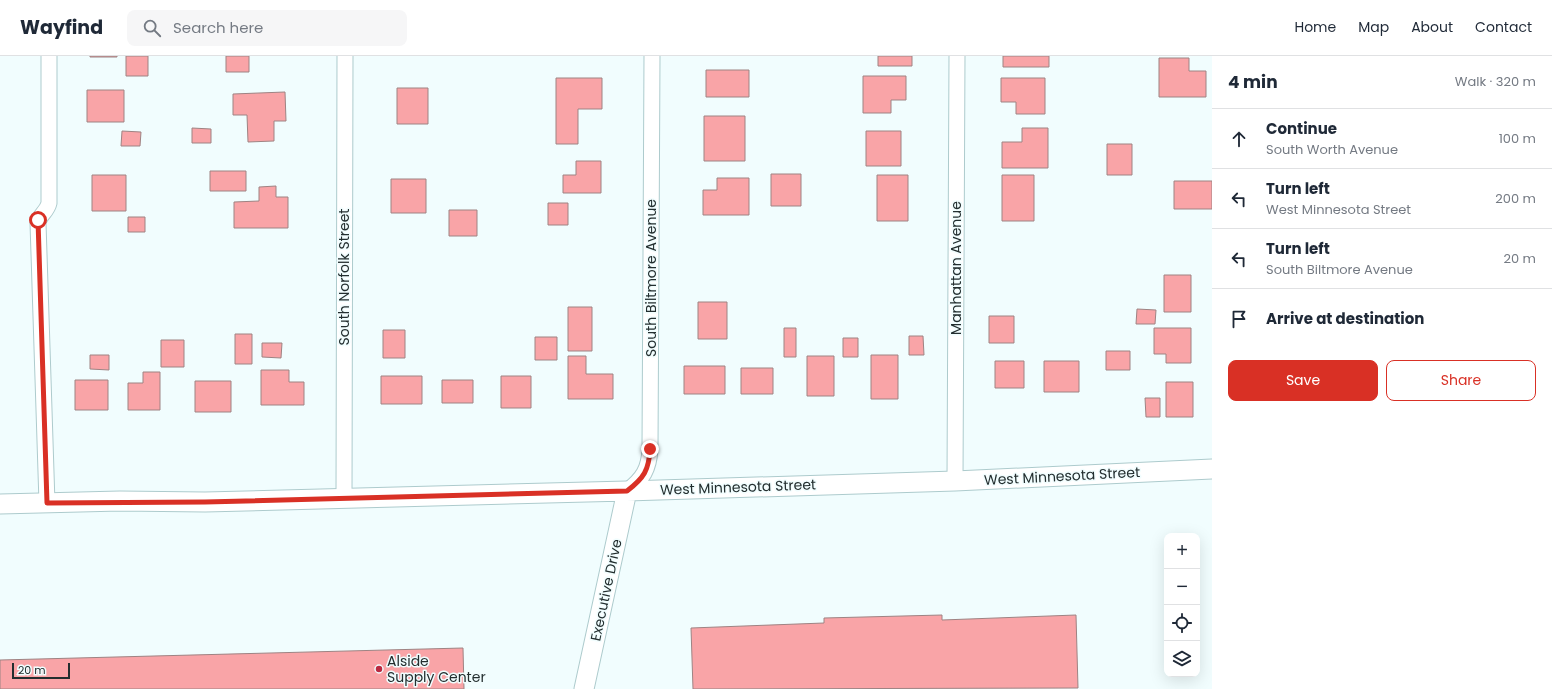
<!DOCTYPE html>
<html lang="en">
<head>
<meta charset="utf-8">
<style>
  body { margin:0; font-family:Poppins,sans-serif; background:#f6f6f7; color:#1f2937 }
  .controls { position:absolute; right:12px; bottom:12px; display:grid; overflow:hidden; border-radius:8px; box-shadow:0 4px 16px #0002 }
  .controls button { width:36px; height:36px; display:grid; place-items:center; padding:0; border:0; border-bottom:1px solid #e0e1e3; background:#fff; color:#1f2937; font:20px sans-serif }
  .scale { position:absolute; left:12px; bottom:10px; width:58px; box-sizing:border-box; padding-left:4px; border:2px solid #232e2f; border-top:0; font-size:11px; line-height:14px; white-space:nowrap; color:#232e2f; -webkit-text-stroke:3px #f1fdfe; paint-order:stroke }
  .stop { position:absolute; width:12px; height:12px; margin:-9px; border:3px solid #d93025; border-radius:50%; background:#fff }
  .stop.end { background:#d93025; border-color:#fff; box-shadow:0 1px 4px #0008 }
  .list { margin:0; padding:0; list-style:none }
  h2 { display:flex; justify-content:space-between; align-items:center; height:52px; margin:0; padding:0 16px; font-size:17px }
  h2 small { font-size:13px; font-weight:400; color:#747a83 }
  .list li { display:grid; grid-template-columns:26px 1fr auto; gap:12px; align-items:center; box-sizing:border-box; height:60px; padding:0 16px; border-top:1px solid #e0e1e3 }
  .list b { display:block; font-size:15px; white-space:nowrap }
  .list p { margin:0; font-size:13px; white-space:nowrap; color:#747a83 }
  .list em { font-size:13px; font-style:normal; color:#747a83 }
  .actions { display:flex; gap:8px; padding:12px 16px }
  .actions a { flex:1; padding:9px 0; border:1px solid #d93025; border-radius:8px; text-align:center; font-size:14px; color:#d93025 }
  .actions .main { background:#d93025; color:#fff }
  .icon { flex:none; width:22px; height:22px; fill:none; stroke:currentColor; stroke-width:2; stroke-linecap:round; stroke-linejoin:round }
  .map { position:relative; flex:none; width:1212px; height:633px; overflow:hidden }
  header { display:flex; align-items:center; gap:24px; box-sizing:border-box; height:56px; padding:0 20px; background:#fff; border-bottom:1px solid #e0e1e3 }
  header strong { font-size:19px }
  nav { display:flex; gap:22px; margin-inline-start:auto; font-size:14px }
  .search { width:280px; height:36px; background:#f6f6f7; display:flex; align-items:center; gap:10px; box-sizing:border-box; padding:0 14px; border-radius:8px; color:#747a83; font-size:15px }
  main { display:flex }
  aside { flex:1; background:#fff }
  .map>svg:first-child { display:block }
  .building { fill:#f9a4a7; stroke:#9e8383 }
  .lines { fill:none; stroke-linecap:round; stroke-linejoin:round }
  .minor-casing { stroke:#adcbcd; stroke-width:17 }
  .tertiary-casing { stroke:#adcbcd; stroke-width:21 }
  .minor { stroke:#fff; stroke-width:15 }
  .tertiary { stroke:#fff; stroke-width:19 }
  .route { stroke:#d93025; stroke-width:5 }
  .poi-dot { fill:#ba2941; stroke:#f1fdfe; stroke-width:1.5 }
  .labels { text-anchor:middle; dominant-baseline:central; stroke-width:3; stroke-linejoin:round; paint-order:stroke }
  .street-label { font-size:14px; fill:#232e2f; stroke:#f1fdfe }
  .poi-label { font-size:14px; fill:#232e2f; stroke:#f1fdfe; text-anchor:start }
</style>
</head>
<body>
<header>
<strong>Wayfind</strong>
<div class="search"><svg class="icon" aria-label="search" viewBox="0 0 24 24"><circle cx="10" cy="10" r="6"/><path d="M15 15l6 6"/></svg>Search here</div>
<nav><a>Home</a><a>Map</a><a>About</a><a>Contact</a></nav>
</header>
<main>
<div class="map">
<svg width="1212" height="633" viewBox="0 0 1212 633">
  <rect width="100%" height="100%" fill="#f1fdfe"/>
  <path class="building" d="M90,0H117V1H90Z
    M126,0H148V20H126Z
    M226,0H249V16H226Z
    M878,0H912V10H878Z
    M1003,0H1049V11H1003Z
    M1159,2H1189V15H1206V41H1159Z
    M706,14H749V41H706Z
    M863,20H906V44H891V57H863Z
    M556,22H602V53H578V88H556Z
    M1001,22H1045V58H1016V46H1001Z
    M397,32H428V68H397Z
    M87,34H124V66H87Z
    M285,36L286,65H274V85L248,86L247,59H233V38Z
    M704,60H745V105H704Z
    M192,72L211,73V87H192Z
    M1022,72H1048V112H1002V86H1022Z
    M122,75L141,76L140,90H121Z
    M866,75H901V110H866Z
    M1107,88H1132V119H1107Z
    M576,105H601V137H563V119H576Z
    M210,115H246V135H210Z
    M771,118H801V150H771Z
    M92,119H126V155H92Z
    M877,119H908V165H877Z
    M1002,119H1034V165H1002Z
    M717,122H749V159H703V134H717Z
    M391,123H426V157H391Z
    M1174,125H1212V153H1174Z
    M276,130V141H288V172H234V146L259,145V131Z
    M548,147H568V169H548Z
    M449,154H477V180H449Z
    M128,161H145V176H128Z
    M1164,219H1191V256H1164Z
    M698,246H727V283H698Z
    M568,251H592V295H568Z
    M1137,253L1156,254L1155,268H1136Z
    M989,260H1014V287H989Z
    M784,272H796V301H784Z
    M1154,272H1191V307H1166V298H1154Z
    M383,274H405V302H383Z
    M235,278H252V308H235Z
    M909,280H923L924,299H909Z
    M535,281H557V304H535Z
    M843,282H858V301H843Z
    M161,284H184V311H161Z
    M262,287H282L281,302L262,301Z
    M1106,295H1130V314H1106Z
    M90,299H109V314L90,313Z
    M871,299H898V343H871Z
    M568,300H586V318H613V343H568Z
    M807,300H834V340H807Z
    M995,305H1024V332H995Z
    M1044,305H1079V336H1044Z
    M684,310H725V338H684Z
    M741,312H773V338H741Z
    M261,314H289V326H304V349H261Z
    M143,316H160V354H128V327H143Z
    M381,320H422V348H381Z
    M501,320H531V352H501Z
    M75,324H108V354H75Z
    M442,324H473V347H442Z
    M195,325H231V356H195Z
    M1166,326H1193V361H1166Z
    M1145,342H1160V361H1146Z
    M942,559V564L1076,559L1078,632L693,633L691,572L824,567V562Z
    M463,592L464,633H0V604Z"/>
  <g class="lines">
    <defs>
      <path id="minor" d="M955,425L957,0
        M627,435C643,423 649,413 650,393L652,0
        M344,443L345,0
        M47,447L38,167C39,159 47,156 49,147V0"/>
      <path id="tertiary" d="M0,448L120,445L205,446L627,435L955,425L1212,413
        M584,633L627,435"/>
    </defs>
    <use href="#minor" class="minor-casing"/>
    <use href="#tertiary" class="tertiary-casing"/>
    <use href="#minor" class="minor"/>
    <use href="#tertiary" class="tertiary"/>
  </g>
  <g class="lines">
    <path class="route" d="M38,164L47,447L205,446L627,435C644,422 649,414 650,393"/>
  </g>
  <circle class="poi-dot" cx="379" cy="613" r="4"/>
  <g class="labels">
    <g class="street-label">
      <text transform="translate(956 212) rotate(-90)">Manhattan Avenue</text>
      <text transform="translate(344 221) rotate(-90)">South Norfolk Street</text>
      <text transform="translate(651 222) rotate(-90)">South Biltmore Avenue</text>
      <text transform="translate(1062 420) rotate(-3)">West Minnesota Street</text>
      <text transform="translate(738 431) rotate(-2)">West Minnesota Street</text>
      <text transform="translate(606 534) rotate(-78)">Executive Drive</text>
    </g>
    <g class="poi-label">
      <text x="387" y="605">Alside<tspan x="387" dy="16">Supply Center</tspan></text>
    </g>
  </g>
</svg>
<div class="controls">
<button>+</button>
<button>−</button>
<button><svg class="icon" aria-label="locate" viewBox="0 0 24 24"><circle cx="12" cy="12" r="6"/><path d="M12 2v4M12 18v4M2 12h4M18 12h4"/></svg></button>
<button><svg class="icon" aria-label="layers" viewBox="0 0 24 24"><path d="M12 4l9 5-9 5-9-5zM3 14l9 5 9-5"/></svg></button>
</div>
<div class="scale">20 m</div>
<div class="stop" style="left:38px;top:164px"></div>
<div class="stop end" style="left:650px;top:393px"></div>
</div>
<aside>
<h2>4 min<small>Walk · 320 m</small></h2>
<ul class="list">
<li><svg class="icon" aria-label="ahead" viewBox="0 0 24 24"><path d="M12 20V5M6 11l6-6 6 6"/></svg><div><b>Continue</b><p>South Worth Avenue</p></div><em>100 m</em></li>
<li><svg class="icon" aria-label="left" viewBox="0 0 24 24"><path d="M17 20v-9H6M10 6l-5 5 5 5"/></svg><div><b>Turn left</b><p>West Minnesota Street</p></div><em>200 m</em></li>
<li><svg class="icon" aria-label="left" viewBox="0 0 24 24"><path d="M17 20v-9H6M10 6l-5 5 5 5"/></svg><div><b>Turn left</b><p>South Biltmore Avenue</p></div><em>20 m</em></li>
<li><svg class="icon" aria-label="arrive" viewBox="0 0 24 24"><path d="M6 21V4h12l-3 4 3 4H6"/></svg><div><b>Arrive at destination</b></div></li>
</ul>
<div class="actions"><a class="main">Save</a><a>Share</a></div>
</aside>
</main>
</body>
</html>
